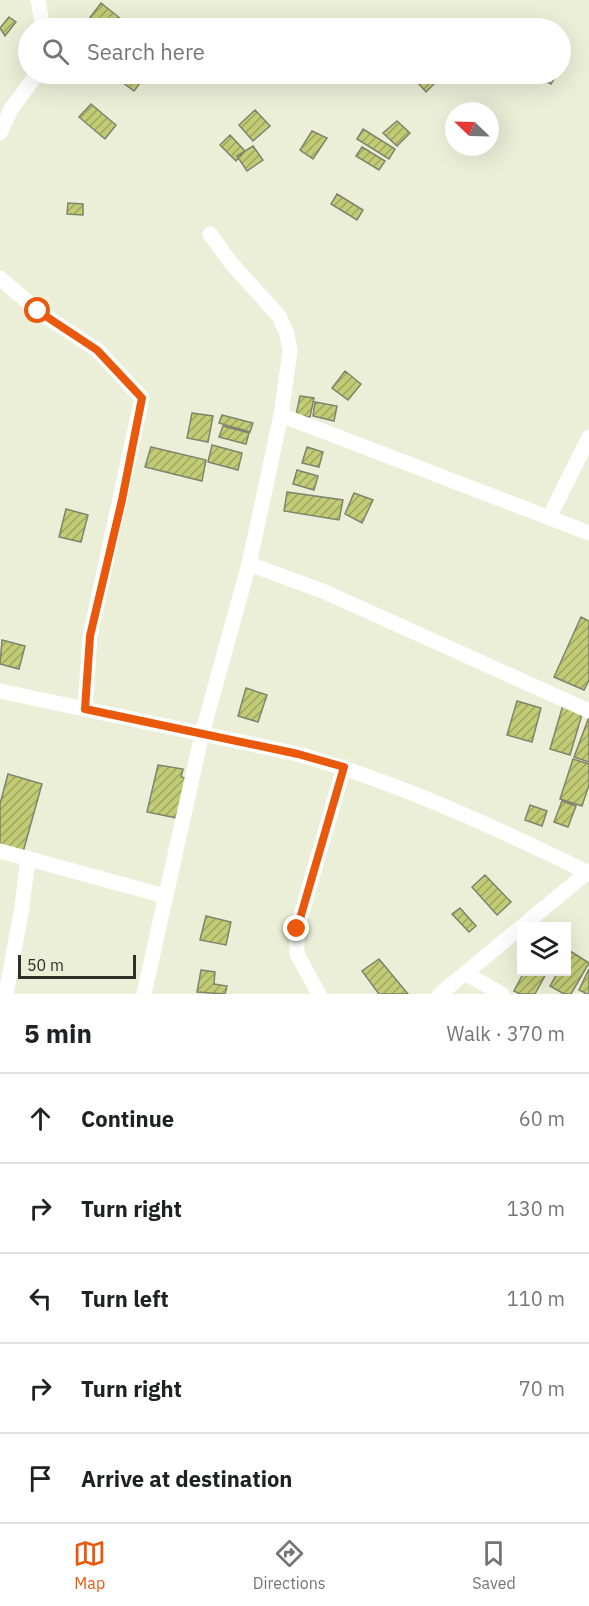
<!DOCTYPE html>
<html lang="en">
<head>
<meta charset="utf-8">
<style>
  body { margin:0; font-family:"IBM Plex Sans",sans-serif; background:#f6f6f6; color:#202124 }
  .controls { position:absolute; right:18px; bottom:18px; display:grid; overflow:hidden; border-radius:0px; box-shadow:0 6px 24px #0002 }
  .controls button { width:54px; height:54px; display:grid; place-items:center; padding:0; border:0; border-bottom:2px solid #e0e0e0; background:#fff; color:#202124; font:30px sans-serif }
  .compass { position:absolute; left:445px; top:102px; width:54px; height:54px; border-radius:50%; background:#fff; box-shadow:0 6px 24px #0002; rotate:293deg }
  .scale { position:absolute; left:18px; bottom:15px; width:118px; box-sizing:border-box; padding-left:6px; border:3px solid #2e2f26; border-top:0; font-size:16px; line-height:21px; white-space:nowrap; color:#2e2f26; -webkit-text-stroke:4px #ebefd7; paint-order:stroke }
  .stop { position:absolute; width:18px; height:18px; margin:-14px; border:4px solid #ea580c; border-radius:50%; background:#fff }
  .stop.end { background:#ea580c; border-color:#fff; box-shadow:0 2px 6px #0008 }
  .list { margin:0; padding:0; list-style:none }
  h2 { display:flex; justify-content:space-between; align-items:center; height:78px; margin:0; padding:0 24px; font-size:26px }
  h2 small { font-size:20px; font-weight:400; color:#757577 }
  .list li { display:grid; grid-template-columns:39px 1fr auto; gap:18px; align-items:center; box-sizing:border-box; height:90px; padding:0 24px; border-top:2px solid #e0e0e0 }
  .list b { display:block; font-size:22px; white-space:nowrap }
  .list em { font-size:20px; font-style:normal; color:#757577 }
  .icon { flex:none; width:33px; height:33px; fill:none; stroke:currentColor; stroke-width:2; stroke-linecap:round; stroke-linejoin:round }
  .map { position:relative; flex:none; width:589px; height:994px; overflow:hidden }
  .search { position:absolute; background:#fff; box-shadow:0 6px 24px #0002; left:18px; right:18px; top:18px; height:66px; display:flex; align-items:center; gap:15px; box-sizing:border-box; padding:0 21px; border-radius:33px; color:#757577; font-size:22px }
  .sheet { height:528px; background:#fff }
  nav { display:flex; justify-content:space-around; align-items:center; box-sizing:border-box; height:84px; border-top:2px solid #e0e0e0; background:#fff; font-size:16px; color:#757577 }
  nav a { display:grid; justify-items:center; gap:3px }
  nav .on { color:#ea580c }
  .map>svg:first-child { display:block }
  .building { fill:url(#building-hatch); stroke:#80836d; stroke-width:1.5 }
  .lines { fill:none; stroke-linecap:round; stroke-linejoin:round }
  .street { stroke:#fff; stroke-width:15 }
  .route { stroke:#ea580c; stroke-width:8 }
</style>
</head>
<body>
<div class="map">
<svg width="589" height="994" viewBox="0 0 589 994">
  <defs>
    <pattern id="building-hatch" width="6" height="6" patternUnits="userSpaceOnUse" patternTransform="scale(1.5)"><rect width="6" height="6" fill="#c2cc75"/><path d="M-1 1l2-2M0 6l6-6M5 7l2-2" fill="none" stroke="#9ea660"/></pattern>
  </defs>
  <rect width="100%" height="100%" fill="#ebefd7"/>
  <path class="building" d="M101,3L121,19L114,28H82Z
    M9,17L16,22L5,36L0,28Z
    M111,74H147L134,91Z
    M423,74H443V75L426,92L417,82Z
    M540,74H557L551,84L538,77Z
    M91,104L116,125L105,139L79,117Z
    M255,110L270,126L253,141L239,125Z
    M397,121L410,133L397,146L383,133Z
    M363,129L395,149L389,159L357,139Z
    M312,131L327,138L313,159L300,150Z
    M230,135L245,151L236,161L220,145Z
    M253,146L263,160L247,171L237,156Z
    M362,147L385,161L379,170L356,156Z
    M337,194L363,210L357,220L331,204Z
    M68,203L83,204V215L67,214Z
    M345,371L361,384L348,400L332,388Z
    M300,396L314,398L310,417L296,415Z
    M315,402L337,406L334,421L313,416Z
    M192,413L213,416L208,442L187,438Z
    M222,415L253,423L250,432L219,423Z
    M223,426L249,433L246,444L219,437Z
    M212,445L242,453L238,470L208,462Z
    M151,447L206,460L202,481L145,467Z
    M307,447L323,452L319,467L302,463Z
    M297,470L318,476L314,490L293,484Z
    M287,492L343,500L339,520L284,511Z
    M354,493L373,500L362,523L345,514Z
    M66,509L88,515L81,542L59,537Z
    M581,617L589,621V680L584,690L554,677Z
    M2,640L25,646L19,669L0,664Z
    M246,688L267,695L258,722L238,716Z
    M517,701L541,708L532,742L507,735Z
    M563,705L583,711L570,755L550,749Z
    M589,717V762L574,757Z
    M573,759L589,764V785L582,806L560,799Z
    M158,765L183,769L181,777L186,778L177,818L147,812Z
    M8,774L42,784L23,852L0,846V804Z
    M562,801L576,806L568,827L554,822Z
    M530,805L547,811L542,826L525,820Z
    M485,875L511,902L497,915L472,887Z
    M460,908L476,926L469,932L452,914Z
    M206,916L231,922L226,945L200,940Z
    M570,951L589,963L571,994H564L550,986L558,972H566V957Z
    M379,959L408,994H379L362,971Z
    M589,969V994H587L579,990Z
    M201,970L215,972L214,984L227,986L225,994L197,992Z
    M524,972H547L535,994H520L514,991Z"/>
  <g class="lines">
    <path class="street" d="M38,0L43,28
      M0,133L11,109L37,74
      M0,278L38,311L97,350L142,398L90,636L85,709
      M281,415L589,533
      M549,518L589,437
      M249,564L325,592L589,711
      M0,691L298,754C399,783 495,827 589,873
      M0,851L165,896
      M465,973L502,994
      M6,994L22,907L28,858
      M144,994L202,734L249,564L281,415L290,351L287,334L279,316L231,263L210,234
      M319,994L297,954V929L344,767
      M440,994L589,871"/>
  </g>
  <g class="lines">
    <path class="route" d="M38,311L97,350L142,398L122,500L90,636L85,709L298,754L344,767L297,929"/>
  </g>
</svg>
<div class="controls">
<button><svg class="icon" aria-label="layers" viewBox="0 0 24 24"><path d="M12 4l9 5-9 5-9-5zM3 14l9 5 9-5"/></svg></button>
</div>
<svg class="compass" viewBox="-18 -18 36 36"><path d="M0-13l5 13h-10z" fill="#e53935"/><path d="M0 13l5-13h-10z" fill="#757577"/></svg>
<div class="scale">50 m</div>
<div class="stop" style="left:38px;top:311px"></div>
<div class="stop end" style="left:297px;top:929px"></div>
<div class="search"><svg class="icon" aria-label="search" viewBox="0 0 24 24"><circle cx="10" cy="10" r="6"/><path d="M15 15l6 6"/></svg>Search here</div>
</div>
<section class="sheet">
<h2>5 min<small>Walk · 370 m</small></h2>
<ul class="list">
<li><svg class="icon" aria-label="ahead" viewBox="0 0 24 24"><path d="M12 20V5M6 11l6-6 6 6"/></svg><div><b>Continue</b></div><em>60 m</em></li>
<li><svg class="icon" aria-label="right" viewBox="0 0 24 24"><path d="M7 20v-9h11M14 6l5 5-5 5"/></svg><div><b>Turn right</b></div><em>130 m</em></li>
<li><svg class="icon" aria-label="left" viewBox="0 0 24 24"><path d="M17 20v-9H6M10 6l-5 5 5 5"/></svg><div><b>Turn left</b></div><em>110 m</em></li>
<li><svg class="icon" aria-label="right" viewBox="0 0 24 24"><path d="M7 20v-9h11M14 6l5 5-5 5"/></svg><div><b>Turn right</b></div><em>70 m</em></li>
<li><svg class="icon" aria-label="arrive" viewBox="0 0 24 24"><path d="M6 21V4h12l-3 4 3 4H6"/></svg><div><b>Arrive at destination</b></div></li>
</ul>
</section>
<nav>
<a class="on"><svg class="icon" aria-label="map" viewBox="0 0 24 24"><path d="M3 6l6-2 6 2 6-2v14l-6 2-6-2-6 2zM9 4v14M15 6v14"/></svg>Map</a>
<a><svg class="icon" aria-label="directions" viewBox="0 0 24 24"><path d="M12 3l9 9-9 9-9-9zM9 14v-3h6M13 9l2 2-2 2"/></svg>Directions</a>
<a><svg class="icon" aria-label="saved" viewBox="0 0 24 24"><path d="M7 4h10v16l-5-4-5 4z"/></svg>Saved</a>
</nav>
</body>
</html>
